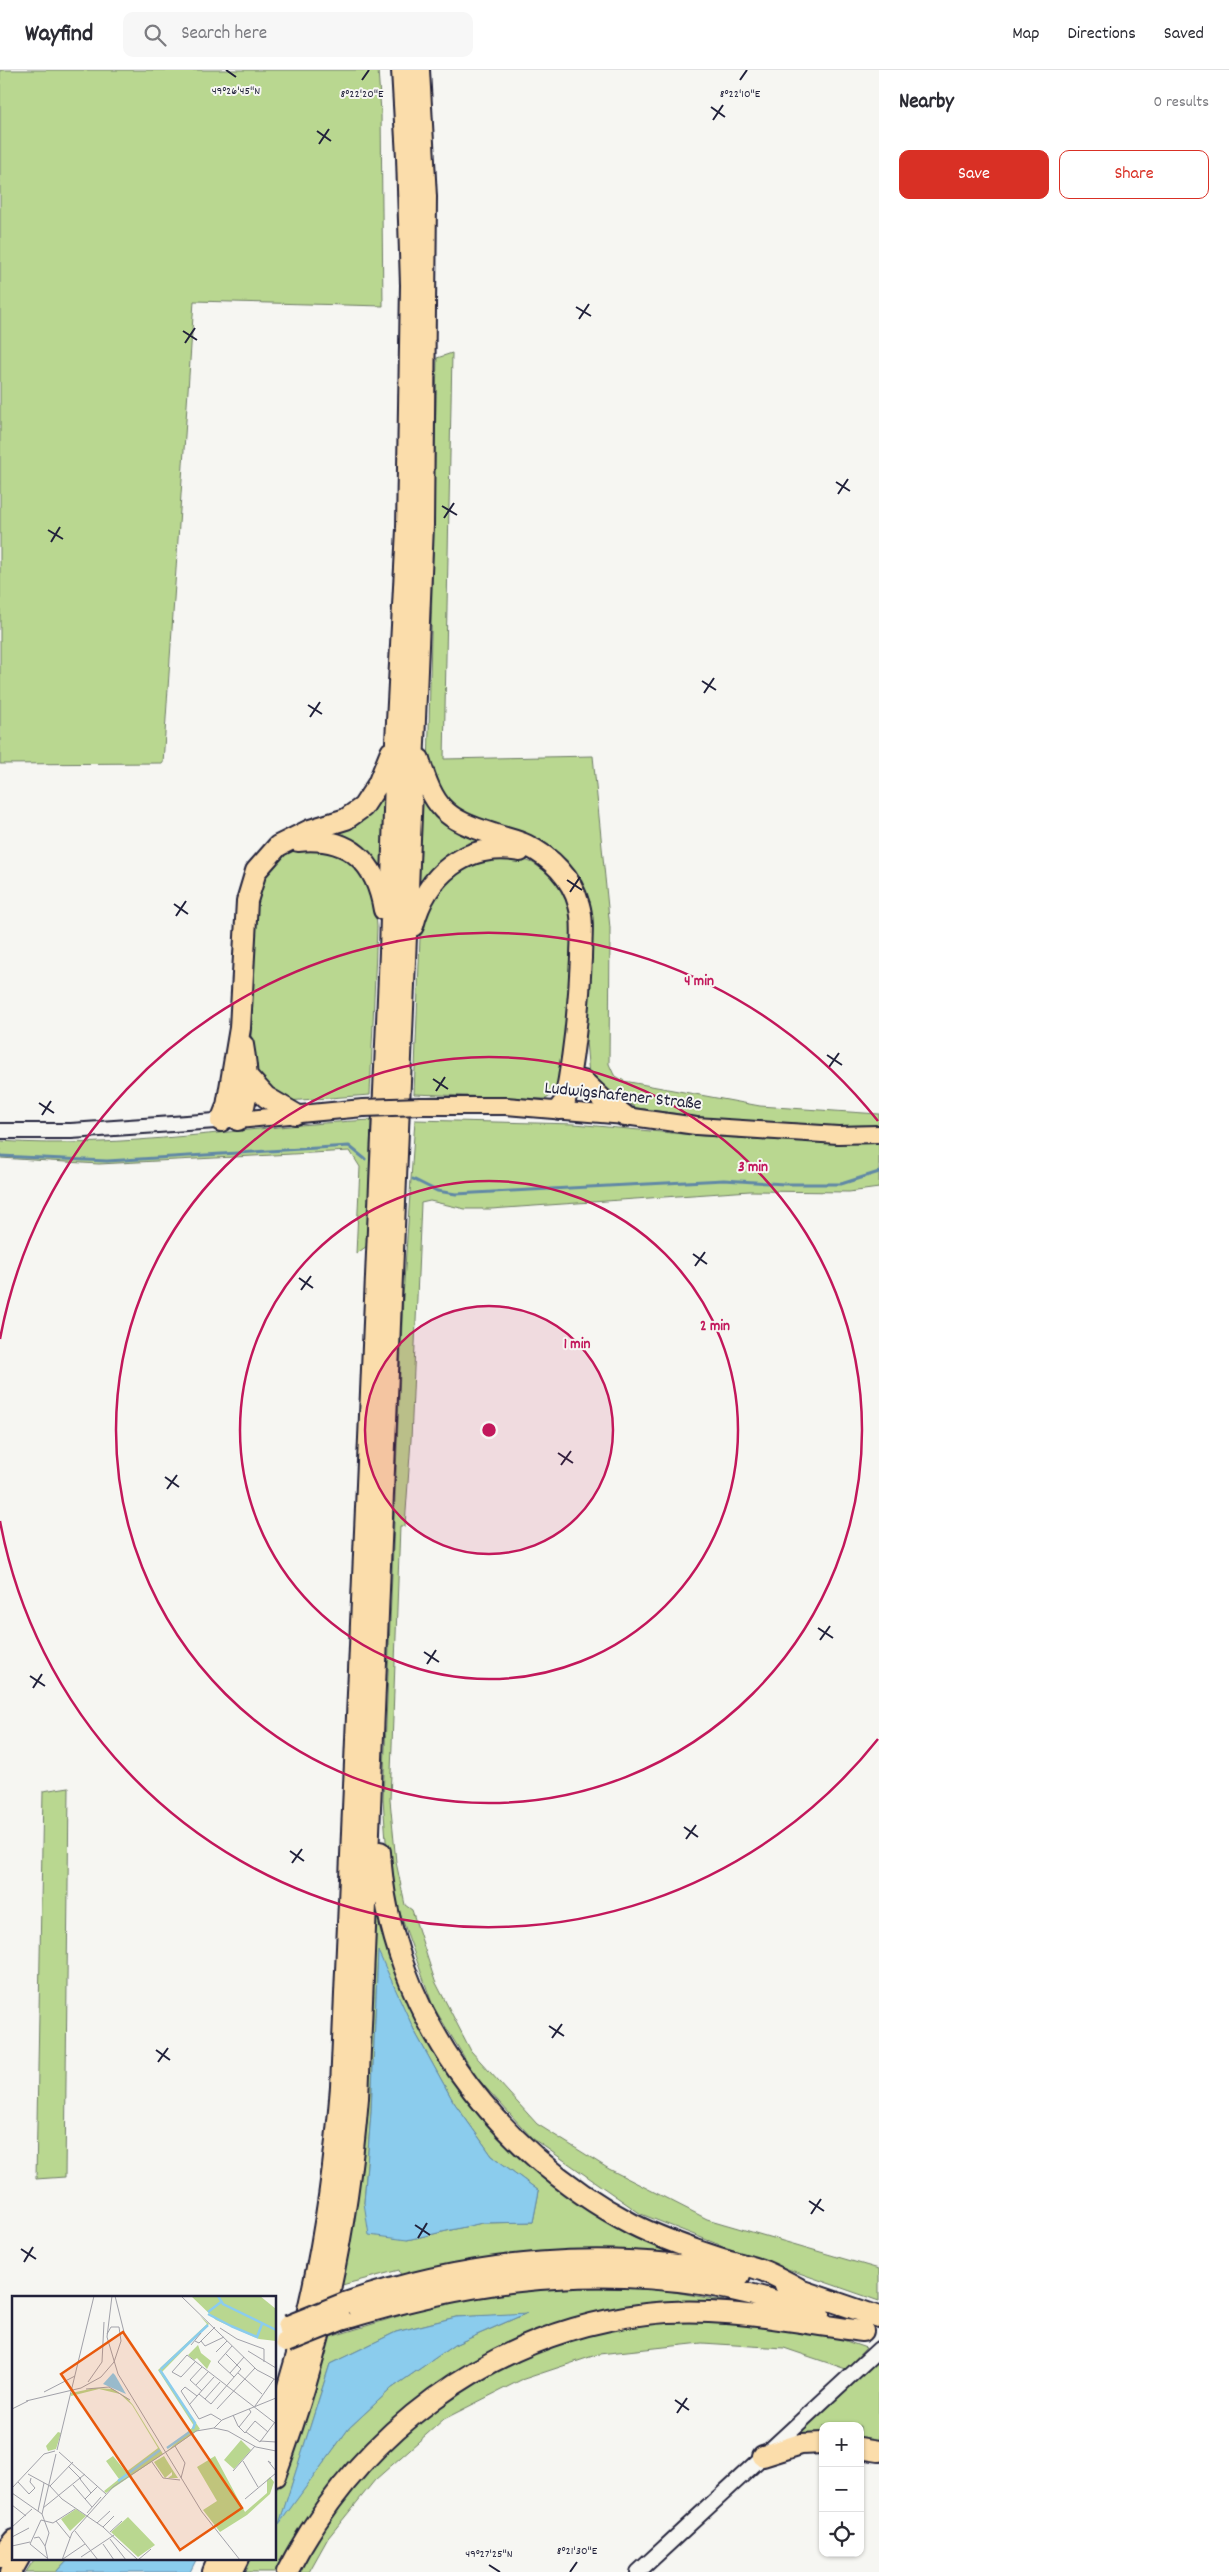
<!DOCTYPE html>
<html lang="en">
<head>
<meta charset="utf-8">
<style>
  body { margin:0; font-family:Dekko,sans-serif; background:#f7f7f7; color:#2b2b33 }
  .controls { position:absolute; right:15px; bottom:15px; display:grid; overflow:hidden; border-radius:10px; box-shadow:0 1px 4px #0004 }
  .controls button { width:45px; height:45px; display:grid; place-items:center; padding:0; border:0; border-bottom:1px solid #e1e1e2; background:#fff; color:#2b2b33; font:25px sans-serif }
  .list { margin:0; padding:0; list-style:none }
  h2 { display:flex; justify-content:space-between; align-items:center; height:65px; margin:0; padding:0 20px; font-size:21px }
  h2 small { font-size:16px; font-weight:400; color:#7c7c81 }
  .actions { display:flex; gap:10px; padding:15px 20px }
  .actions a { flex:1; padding:11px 0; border:1px solid #d93025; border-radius:10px; text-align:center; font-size:18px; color:#d93025 }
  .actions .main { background:#d93025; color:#fff }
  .icon { flex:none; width:28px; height:28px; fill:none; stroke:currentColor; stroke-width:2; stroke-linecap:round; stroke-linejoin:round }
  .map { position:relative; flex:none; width:879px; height:2502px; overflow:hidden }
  header { display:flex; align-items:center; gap:30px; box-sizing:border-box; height:70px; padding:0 25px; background:#fff; border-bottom:1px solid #e1e1e2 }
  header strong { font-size:24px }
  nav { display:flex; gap:28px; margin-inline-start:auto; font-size:18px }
  .search { width:350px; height:45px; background:#f7f7f7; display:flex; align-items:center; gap:12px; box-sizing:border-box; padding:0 18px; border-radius:10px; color:#7c7c81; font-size:19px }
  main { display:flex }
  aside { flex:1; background:#fff }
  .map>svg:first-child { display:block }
  .green { fill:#b9d790; stroke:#6e7c66; fill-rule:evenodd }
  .water { fill:#8bcced; stroke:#6188a6 }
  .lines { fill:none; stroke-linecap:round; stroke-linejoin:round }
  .stream { stroke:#6188a6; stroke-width:3 }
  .minor-casing { stroke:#22223b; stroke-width:18 }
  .major-casing { stroke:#22223b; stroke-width:20 }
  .highway-casing { stroke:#22223b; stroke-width:24 }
  .minor { stroke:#f6f6f2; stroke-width:14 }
  .major { stroke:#fbddab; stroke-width:16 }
  .highway { stroke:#fbddab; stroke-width:20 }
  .major-bridge-casing { stroke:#22223b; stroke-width:20; stroke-linecap:butt }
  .highway-bridge-casing { stroke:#22223b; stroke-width:24; stroke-linecap:butt }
  .major-bridge { stroke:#fbddab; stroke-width:16 }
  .highway-bridge { stroke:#fbddab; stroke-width:20 }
  .ticks { fill:none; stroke:#22223b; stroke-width:2 }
  .ring { fill:none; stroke:#c2185b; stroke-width:2.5 }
  .labels { text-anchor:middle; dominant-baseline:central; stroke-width:4; stroke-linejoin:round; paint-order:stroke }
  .street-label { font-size:18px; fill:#22223b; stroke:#f6f6f2 }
  .inset-river { fill:none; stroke:#8bcced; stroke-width:2.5 }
  .inset-road { fill:none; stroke:#a1a1a9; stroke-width:1 }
  .view { fill:#e8590c; fill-opacity:0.15; stroke:#e8590c; stroke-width:2.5 }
  .inset-edge { fill:none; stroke:#22223b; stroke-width:2.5 }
  .ticks-label { font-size:12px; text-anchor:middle; fill:#22223b; stroke:#f6f6f2; stroke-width:4; stroke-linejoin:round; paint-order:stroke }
  .centre { fill:#c2185b; stroke:#f6f6f2; stroke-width:2.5 }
  .ring-label { font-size:15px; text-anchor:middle; font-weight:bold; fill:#c2185b; stroke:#f6f6f2; stroke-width:4; stroke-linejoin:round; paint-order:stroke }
</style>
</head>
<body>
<header>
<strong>Wayfind</strong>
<div class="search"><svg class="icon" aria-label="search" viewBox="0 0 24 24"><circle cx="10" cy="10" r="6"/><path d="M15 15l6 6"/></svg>Search here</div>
<nav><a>Map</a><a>Directions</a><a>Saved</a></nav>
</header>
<main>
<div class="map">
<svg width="879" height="2502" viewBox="0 0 879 2502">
  <rect width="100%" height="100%" fill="#f6f6f2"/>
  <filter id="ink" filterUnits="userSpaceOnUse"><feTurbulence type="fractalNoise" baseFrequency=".02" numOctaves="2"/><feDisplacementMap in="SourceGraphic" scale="10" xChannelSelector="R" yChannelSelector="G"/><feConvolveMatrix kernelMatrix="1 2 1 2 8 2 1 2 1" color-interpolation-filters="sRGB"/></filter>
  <g filter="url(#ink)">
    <path class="green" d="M0,0H378L381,42L383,236L194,231L163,693L0,694Z
      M452,283L444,689L593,686L610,858L609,994L614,1005L624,1011L760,1036L879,1044V1055L805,1056L715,1049L637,1038L601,1020L589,1005L584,948L579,811L450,741L428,705L437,288Z
      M420,712L488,774L417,831Z
      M386,714L382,809L329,760Z
      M307,775L338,779L374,818L377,857L370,1025L287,1031L268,1020L255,999L251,972L254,836L261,810L284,784Z
      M514,786L533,793L550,805L565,825L575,856L562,1013L556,1022L546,1029L414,1024L421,841L430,822L468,789Z
      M371,1050L367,1176L356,1184L360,1097L350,1081L99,1094L0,1088V1071C124,1080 247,1056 371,1050Z
      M415,1050L575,1054L704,1066L785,1071L879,1070V1118L849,1122L750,1121L491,1139H465L430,1131L421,1133L411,1370L405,1456H400L390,1730L396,1792L405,1835L412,1840L435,1911L471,1981L537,2054L609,2099L707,2149L879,2199V2231L725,2177L641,2144L532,2068L477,2008L433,1936L395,1829L387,1785L383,1729L403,1227Z
      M69,1717L65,2107L36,2109L43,1721Z
      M374,1829L382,1839L421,1949L466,2027L516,2078L707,2190L516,2186L401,2206L399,2200L342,2215L355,2133ZM378,1883L415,1962L453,2031L492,2086L539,2121L533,2152L482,2153L407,2170L364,2133L371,2043Z
      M546,2217L658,2219L724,2231L612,2242L540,2260L497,2277L410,2335L374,2366L305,2452L278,2502H246L251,2488H275V2424L327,2268L451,2230ZM525,2244L454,2275L392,2318L349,2358L280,2452L330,2294L396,2262L456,2247Z
      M698,2247L820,2262L866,2278L846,2299L784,2278L702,2273L599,2284L521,2310L444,2349L375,2410L328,2468L309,2502H294L324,2448L417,2345L489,2303L558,2270L629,2252Z
      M879,2288V2376L860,2373V2356H823V2367L788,2371Z
      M35,2488H69L56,2502H26Z"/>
    <path class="water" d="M378,1881L415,1962L453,2031L492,2086L539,2121L533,2152L482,2153L407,2170L369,2165L364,2133L371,2043Z
      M527,2243L454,2275L392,2318L349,2358L279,2454L330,2294L396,2262L456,2247Z
      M69,2488H197L190,2502H56Z"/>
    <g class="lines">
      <path class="stream" d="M0,1086L107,1091L349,1076L365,1089
        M413,1109L437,1121L456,1124L724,1110L784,1114H841L879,1102"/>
      <defs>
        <path id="minor" d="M0,1061H71L230,1050
          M638,2502L879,2279"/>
        <path id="major" d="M421,1036H506L625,1046L696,1056L838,1065L879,1064
          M238,1050L363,1038"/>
        <path id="highway" d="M419,689C434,738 444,749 493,764C504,768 516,770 526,775C551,787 572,808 579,835C584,852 581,871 581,888C579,937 574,984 565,1031L559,1039
          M298,771C349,766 376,791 384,840
          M413,856C426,805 466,771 520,781
          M246,1005L266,1027L295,1044
          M583,1011L602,1029L625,1046
          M227,1036L238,1050C251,1030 247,998 243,975
          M221,1051L227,1036L240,958L247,831L256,801L278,776L310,760L346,749L363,737L378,714L391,682
          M380,1782C389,1939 494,2082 632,2154C658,2167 686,2177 713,2186C730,2192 748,2195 764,2201C776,2206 787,2212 798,2218
          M785,2215L879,2247
          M345,2233C472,2190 608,2177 740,2205
          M341,2250C461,2213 576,2195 701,2214C741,2220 780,2232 819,2244
          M275,2357C313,2246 332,2133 341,2017L390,882L396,671L407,459L411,215L407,87L402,0
          M860,2378L879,2381
          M763,2386L801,2374L823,2373
          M275,2406C322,2278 347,2163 358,2028L423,455L426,127L419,0
          M0,2487L14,2470
          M11,2502L19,2488
          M213,2502L219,2488
          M232,2502L239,2488
          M287,2502C358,2364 489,2263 646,2244C718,2235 792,2252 863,2261"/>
      </defs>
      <use href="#minor" class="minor-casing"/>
      <use href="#major" class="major-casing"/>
      <use href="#highway" class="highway-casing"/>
      <use href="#minor" class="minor"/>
      <use href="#major" class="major"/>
      <use href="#highway" class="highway"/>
      <defs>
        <path id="major-bridge" d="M363,1038L421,1036"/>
        <path id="highway-bridge" d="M288,2256L345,2233
          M286,2272L341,2250"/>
      </defs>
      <use href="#major-bridge" class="major-bridge-casing"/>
      <use href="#highway-bridge" class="highway-bridge-casing"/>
      <use href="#major-bridge" class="major-bridge"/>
      <use href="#highway-bridge" class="highway-bridge"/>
    </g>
  </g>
  <path class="ticks" d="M226,0L236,7M362,10L369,0M740,10L747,0M711,37L725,47M713,50L723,35M317,61L331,71M319,74L329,59M576,237L591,246M579,249L589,234M183,261L197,270M185,273L195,258M836,412L850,421M838,424L848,409M442,436L457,445M444,448L454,433M48,460L63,469M51,472L60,457M702,611L716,620M704,623L714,608M308,635L322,644M310,647L320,632M567,810L582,820M570,822L580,807M174,834L188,844M176,846L186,831M827,985L842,995M829,997L839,983M433,1009L448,1019M436,1021L445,1007M39,1033L54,1043M42,1045L51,1031M693,1184L707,1194M695,1196L705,1182M299,1208L313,1218M301,1220L311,1206M558,1383L573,1393M561,1395L571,1381M165,1407L179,1417M167,1419L177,1405M818,1558L833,1568M820,1570L830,1556M424,1582L439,1592M427,1594L436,1580M30,1606L45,1616M33,1618L42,1604M684,1757L698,1767M686,1769L696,1755M290,1781L304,1791M292,1793L302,1779M549,1956L564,1966M552,1968L562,1954M156,1980L170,1990M158,1992L168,1978M809,2131L824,2141M811,2144L821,2129M415,2155L430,2165M418,2168L427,2153M21,2179L36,2189M24,2192L33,2177M675,2330L689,2340M677,2343L687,2328M489,2495L500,2502M570,2502L577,2492"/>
  <circle cx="489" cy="1360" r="124" fill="#c2185b" fill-opacity=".12"/>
  <g class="ring">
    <circle cx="489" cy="1360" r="124"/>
    <circle cx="489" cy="1360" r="249"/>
    <circle cx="489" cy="1360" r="373"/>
    <path d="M878 1669A497 497 0 0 1 0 1451M0 1269A497 497 0 0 1 878 1051"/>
  </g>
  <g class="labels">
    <g class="street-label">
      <text transform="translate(623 1027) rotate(6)">Ludwigshafener Straße</text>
    </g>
  </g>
  <g transform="translate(12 2226)">
    <rect width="264" height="264" fill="#f6f6f2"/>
    <path d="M179,0H248L264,13V45L247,43L204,24ZM188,20L197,28L150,76L188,133L154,156L182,130L146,74L195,28ZM186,49L189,57L199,65L195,73L185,62L182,64L176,59ZM83,92L101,93L115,102L121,109L151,158L94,197L92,195L107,183L94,165L101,160L114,176L146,152L120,109L108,98L87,93L59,100V97ZM46,136L49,137L44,153L36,155L34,150ZM229,144L239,154L222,173L212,164ZM152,160L160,173L166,182H156L160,179V176L153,182L142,166ZM203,160L233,216L255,197V184L258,181L262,186L258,198L235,219L208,236L191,214L205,205L185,171ZM64,213L74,220L58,235L49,223ZM116,221L143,249L126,261L99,236Z" fill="#b9d790"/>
    <path d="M101,77L103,79L114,98L91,88Z" fill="#8bcced"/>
    <path class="inset-river" d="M206,0L211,8L264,34M196,16L209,6M196,18L219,30M219,30L245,41L250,28M149,73L196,29M148,74L183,127L181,133M155,152L179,135M106,185L148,154"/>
    <path class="inset-road" d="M100,0L95,41L106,78L190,216L228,264M103,0L112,36M169,0L245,74L264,84M208,32L225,43L252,53V66M183,45L187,47L203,31M189,45L193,50L212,41M179,49L189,37M220,50L206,66L222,81M236,55L264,72M204,56L215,45M183,66L169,81L160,76L175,59L263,127M190,71L178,84L190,95M218,77L232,61M226,77L250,98M76,86L90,66L92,26M184,89L196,76M74,93L97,91L118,104M32,96L63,80M187,98L199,108L229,73L214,58M185,100L173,91L169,95L187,123L199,118L209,124M193,103L208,86M14,105L69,92L89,81L102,66L109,45L107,31H99L95,38M177,109L202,81M243,110L262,83M0,113L16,105M205,113L243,72M221,119L226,130L233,137L243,125L256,136M227,131L239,116L237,113M202,132L210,124L264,102M234,136L248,146L263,126M248,145L264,146M163,150L184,135L202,132L216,135L244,151L264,155M163,150L173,167L169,182M45,154L82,0M47,156L94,198M231,165L246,191M140,166L151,182L168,184M259,167L256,165L264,175M56,170L69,183M221,175L243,150M16,178L38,190L50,203L91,231L126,264L139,253M68,183L79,197M6,186L17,198L23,192L18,186L19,182M61,189L80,211M38,190L61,166M0,192L32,158L43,155M0,197L30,218L37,237L33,250L36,264M73,203L86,190M233,203L264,177M0,209L14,220M31,212L73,178M26,215L32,187M75,217L89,201M30,218L44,158M44,225L58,242M85,227L98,215M0,231L20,213M91,231L102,220M63,235L86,264M98,236L110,225M0,241L17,232M22,242L27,241L33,250M98,243L114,264M91,248L102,264M0,250L18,246M69,261L102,239M35,262L18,248L29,224L41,227L63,213M51,263L73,248M50,264L60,237L101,191L163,150"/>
    <path class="view" d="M111,36L230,212L168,254L49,78Z"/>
    <rect width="264" height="264" class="inset-edge"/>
  </g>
  <g class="ticks-label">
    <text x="236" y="24">49°26'45"N</text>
    <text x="362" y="27">8°22'20"E</text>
    <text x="740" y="27">8°22'10"E</text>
    <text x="577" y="2484">8°21'30"E</text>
    <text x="489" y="2487">49°27'25"N</text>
  </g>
  <circle cx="489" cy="1360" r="8" class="centre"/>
  <g class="ring-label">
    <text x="699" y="915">4 min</text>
    <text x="753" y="1101">3 min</text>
    <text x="715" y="1260">2 min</text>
    <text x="577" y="1278">1 min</text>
  </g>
</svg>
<div class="controls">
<button>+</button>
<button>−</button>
<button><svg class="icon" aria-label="locate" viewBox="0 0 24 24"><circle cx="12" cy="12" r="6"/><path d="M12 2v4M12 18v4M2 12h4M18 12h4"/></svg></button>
</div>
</div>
<aside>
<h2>Nearby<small>0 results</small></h2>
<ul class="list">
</ul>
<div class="actions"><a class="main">Save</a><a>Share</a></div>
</aside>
</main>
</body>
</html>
